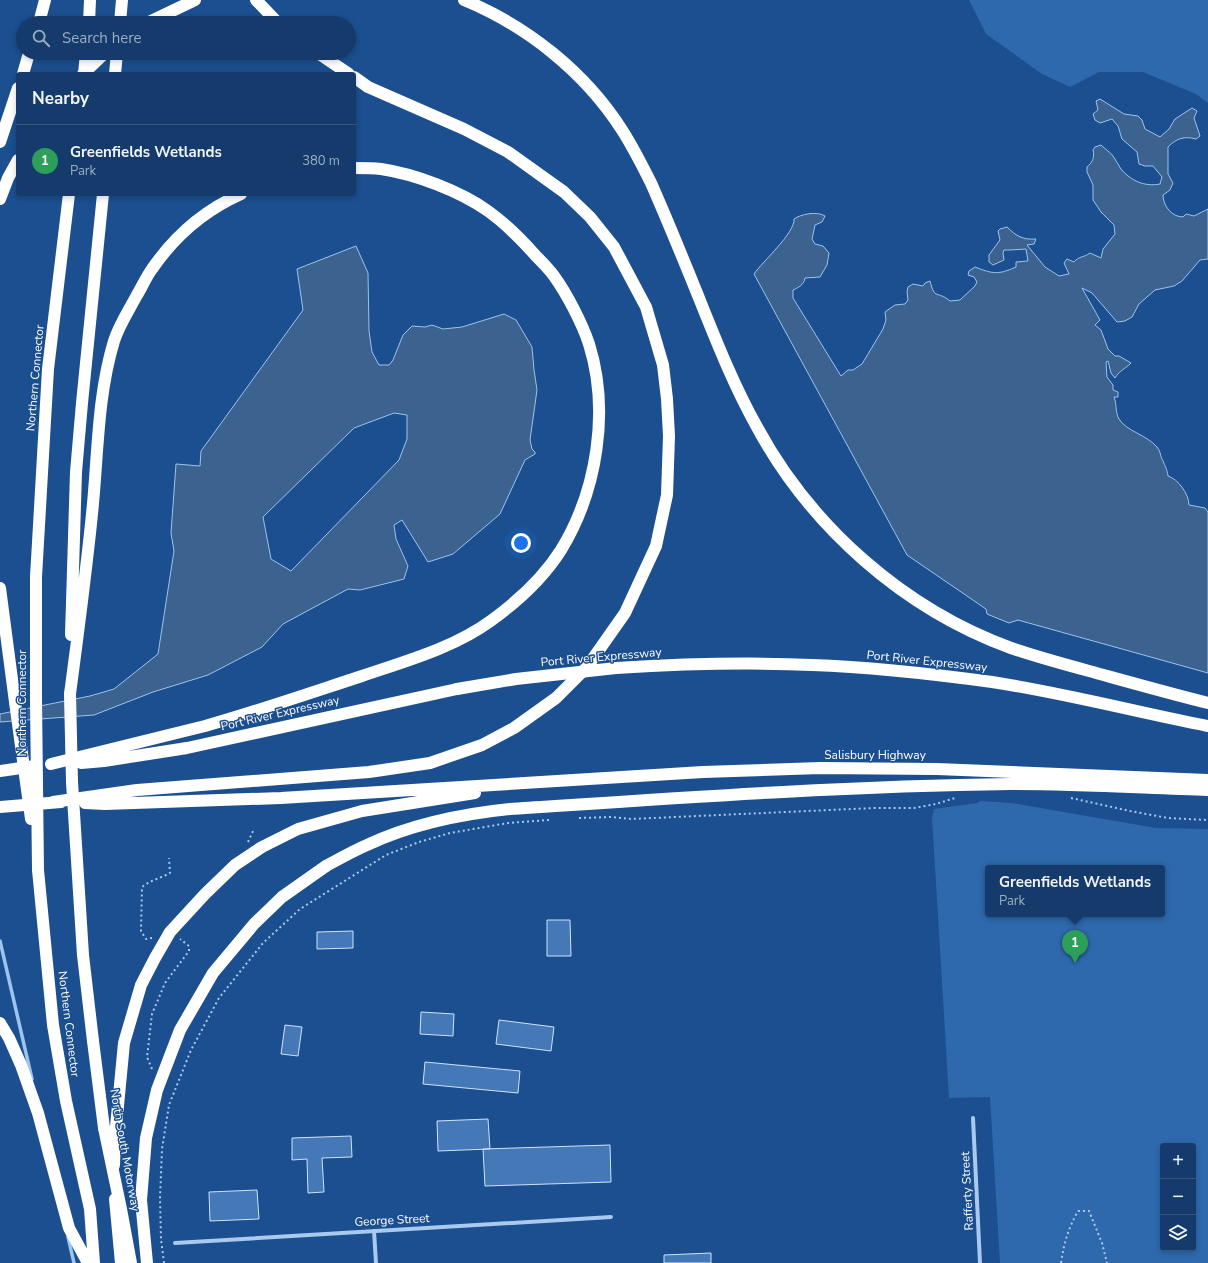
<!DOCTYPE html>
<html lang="en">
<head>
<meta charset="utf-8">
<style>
  body { margin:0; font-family:"Nunito Sans",sans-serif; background:#1d4271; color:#f1f3f6 }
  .controls { position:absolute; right:12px; bottom:12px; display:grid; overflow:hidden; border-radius:4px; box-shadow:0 2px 6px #0003 }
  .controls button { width:36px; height:36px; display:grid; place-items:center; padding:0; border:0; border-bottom:1px solid #33557e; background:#143b6b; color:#f1f3f6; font:20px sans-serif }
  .you { position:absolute; left:521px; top:543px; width:14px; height:14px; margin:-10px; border:3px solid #fff; border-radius:50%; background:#1a73e8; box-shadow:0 0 0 6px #1a73e833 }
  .badge { display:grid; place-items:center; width:26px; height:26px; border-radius:50%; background:#95b2f1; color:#fff; font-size:13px; font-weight:700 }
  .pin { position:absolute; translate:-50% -33px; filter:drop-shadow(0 1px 2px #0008) }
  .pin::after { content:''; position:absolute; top:21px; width:14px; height:12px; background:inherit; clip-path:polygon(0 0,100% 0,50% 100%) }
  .popup { position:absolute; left:985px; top:865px; width:180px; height:52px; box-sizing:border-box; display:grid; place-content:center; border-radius:4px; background:#143b6b; filter:drop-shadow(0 1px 3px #0005); font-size:13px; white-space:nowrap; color:#9dadc1 }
  .popup b { font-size:15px; color:#f1f3f6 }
  .popup::after { content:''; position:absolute; left:50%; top:100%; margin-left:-8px; border:8px solid transparent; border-top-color:#143b6b }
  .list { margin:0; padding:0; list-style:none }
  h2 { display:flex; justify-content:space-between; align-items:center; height:52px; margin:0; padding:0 16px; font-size:17px }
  h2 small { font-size:13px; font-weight:400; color:#9dadc1 }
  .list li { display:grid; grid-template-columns:26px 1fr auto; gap:12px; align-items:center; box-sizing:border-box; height:72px; padding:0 16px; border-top:1px solid #33557e }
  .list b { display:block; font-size:15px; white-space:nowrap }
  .list p { margin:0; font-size:13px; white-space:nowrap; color:#9dadc1 }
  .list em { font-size:13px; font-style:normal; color:#9dadc1 }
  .icon { flex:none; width:22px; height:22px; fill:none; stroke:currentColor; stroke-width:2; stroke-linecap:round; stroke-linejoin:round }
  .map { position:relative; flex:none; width:1208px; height:1263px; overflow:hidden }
  .search { position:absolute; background:#143b6b; box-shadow:0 2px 6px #0003; left:16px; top:16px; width:340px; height:44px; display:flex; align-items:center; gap:10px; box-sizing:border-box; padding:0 14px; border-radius:22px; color:#9dadc1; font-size:15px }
  .panel { position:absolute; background:#143b6b; box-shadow:0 2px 6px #0003; left:16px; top:72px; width:340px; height:124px; border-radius:4px }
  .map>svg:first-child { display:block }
  .green { fill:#2e69ad; fill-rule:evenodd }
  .water { fill:#3c6290; stroke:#9cc4f0; fill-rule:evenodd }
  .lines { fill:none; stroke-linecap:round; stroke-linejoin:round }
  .stream { stroke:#9cc4f0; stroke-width:3.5 }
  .building { fill:#4478b7; stroke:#cfe3fa }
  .path { stroke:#a9c9ee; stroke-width:2; stroke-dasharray:2 3; stroke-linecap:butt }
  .minor { stroke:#a9c9ee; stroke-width:4 }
  .motorway { stroke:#fff; stroke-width:12 }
  .motorway-bridge { stroke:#fff; stroke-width:12 }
  .labels { text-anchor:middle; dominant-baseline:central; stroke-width:3; stroke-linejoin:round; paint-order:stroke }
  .street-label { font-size:12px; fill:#fff; stroke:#1b4f8f }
</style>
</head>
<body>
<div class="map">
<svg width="1208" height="1263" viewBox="0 0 1208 1263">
  <rect width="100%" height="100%" fill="#1b4f8f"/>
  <path class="green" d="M969,0H1208V103L1196,94L1143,72H1099L1070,87L1042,74L986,34Z
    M980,801L1011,803L1156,828L1208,829V1263H1000L990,1097L949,1098L932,817L934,809L977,803ZM988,868H1162V914H988ZM1163,1146H1193V1248H1163Z"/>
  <path class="water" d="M1100,99L1124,114L1138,116L1142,120L1145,129L1160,137L1169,129L1175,119L1192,108L1197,111L1194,118L1200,136L1196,139C1184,136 1177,138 1168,147V174L1173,183L1170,190L1163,195C1163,206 1172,217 1183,217L1186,214L1194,216L1208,209V259L1200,260L1182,281L1174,286L1155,290L1139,304L1132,317L1125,321L1117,322L1092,293L1082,288L1100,320L1095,325L1101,330L1108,349L1115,356H1119L1131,363C1125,369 1119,371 1115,378L1111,373L1108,361L1106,362L1107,377L1113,385V390L1118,392V397H1114C1117,404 1115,412 1119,419C1126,431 1147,435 1157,447C1161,452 1160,456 1163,461C1165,466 1167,469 1168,476C1178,479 1189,494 1189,505L1205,508L1208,512V673L1018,620L1009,623L987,614L986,609L907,555L754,274C763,261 795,233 794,219C801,214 817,211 825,216L822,222L815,225L812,239L815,244L823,246L829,253L827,265L820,277L805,278C804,285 799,287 793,290V298L841,376L848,370H853L862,364L883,329L886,320L885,312L895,305L905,304L908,300L907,292L908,287L913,284L923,286L925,283L930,281C935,301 937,290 950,301L960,300L975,286L977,282L974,277L968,275L969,271L975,267C993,274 998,275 1016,267V262L1028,261L1026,249L1010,250H1004L1003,253L1004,260L993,265L989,262V255L1000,240L998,231L1000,229L1007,227C1016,236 1023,240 1036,239L1034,244L1027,245L1045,267L1059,276L1069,274L1064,263L1067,259L1074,262C1079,256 1083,258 1090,253L1101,258L1103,249L1115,234L1114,225L1101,212L1093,200V185L1087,172V167C1092,163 1095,157 1093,150L1095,147L1101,145C1105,149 1110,152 1113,156C1116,160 1118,165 1121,169C1131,181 1145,187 1160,184L1162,177L1153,166H1145L1139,164L1137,152L1122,139L1118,126L1112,119L1100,123L1095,120L1093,114L1098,110L1096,101Z
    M356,246L368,273L369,331L372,352L379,365H389L393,360L403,335L412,326L425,327L432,325L443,329L462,327L504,314L516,320L532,347L534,370L537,390L530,440L532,449L535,452V454L525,460L500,514L453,554L428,562L402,520L394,525L396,539L408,566L404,579L360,590L348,589L283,624L262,647L208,675L153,692L94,715L0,722V714L90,696L114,689L158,654L174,551L171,533L176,464L200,466L201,451L303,310L297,269ZM394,413L407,415V439L399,460L291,571L271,559L263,517L354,428Z"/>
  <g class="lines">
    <path class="stream" d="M0,941L32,1079
      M68,1237L74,1263"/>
  </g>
  <path class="building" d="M547,920H570L571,956H547Z
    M353,931V948L317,949V932Z
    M421,1012L454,1014L453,1036L420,1034Z
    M499,1020L554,1027L551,1051L496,1044Z
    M285,1025L302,1027L298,1056L281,1054Z
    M425,1062L520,1071L518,1093L423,1084Z
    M488,1119L490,1149L438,1151L437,1121Z
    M351,1136L352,1157L322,1158L324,1192L308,1193L307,1159L292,1160V1138Z
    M610,1145L611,1182L485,1186L483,1149Z
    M257,1190L259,1219L210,1221L209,1192Z
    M711,1253V1263H664V1255Z"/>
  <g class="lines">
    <path class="path" d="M1071,798L1130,811L1168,818L1208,820
      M579,818L612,817L631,819L874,808H914L936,804L955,798
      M248,842L253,831
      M152,938L146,939L141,931L142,887C151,880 161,878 170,873L169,858
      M152,1069L147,1057L152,1014L165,983L189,951V946L180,939
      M164,1263L161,1239L160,1198L162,1149L169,1105L191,1050L219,998L263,943L300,909L386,855L419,842L450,833L508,823L549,820
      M1061,1263C1064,1243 1068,1229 1078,1211H1089L1102,1243L1107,1263"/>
    <path class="minor" d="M973,1118L980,1263
      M374,1231L376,1263
      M175,1243L611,1217"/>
    <path class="motorway" d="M256,0L278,23
      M464,0C527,26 585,72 622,130C633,147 642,165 651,183C667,219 682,256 697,293C715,338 733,384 757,427C811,527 904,609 1011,648C1037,657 1063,664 1089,671C1129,682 1168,693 1208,703
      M39,23L45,0
      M89,23L90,0
      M120,23L122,0
      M147,23L195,0
      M318,53L349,74
      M23,74L29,53
      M84,74L86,53
      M115,74L117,53
      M0,142L18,88
      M0,199L8,178L18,160
      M0,588L15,702
      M71,635L76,472L82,403L103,194
      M616,668C681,664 747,662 812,665C872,667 933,674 992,682C1065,693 1136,712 1208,726
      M70,694C78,634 86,574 92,514C98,457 97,397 114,341C119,325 129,310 137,295C142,287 146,277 152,269C174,237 205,210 241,194
      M36,699V577L48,369L69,194
      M81,763L104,761L187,748L457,689
      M51,764C102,751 154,739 205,726C258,711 310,693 362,676C406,661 454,648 492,620C518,601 544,577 561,550C597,491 610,411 589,344C582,323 567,294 554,276C549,269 542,262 536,256C521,239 506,224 488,211C460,191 415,174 381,169C372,168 363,168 354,168
      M0,771L35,766
      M53,802L137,790L369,772L430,763L482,745L514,728L556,698L587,667L625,613L656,546L667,495L669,436L667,399L663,365L646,307L614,247L590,217L564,192L508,152L464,129L368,87L354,77
      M85,803L105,804L281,798L703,772L820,768L937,769L1208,780
      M0,807L61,802
      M326,866C339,859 353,851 367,845C412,824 460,814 510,809C677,798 844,786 1011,784C1077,784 1143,788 1208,790
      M38,870L53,1025L66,1101L90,1209L94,1263
      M0,1023L9,1038L21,1065L38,1113L69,1228L88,1263
      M93,1041L104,1128
      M114,1165L115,1137L124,1043L141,985L155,958L170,932L205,894L235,865L262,847L298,829L362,811L475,793
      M115,1199L121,1263"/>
    <path class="motorway-bridge" d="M83,74L105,53
      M457,689L516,679L616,668
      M70,694L72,782L83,955L93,1041
      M36,699L38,870
      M15,702L31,819
      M104,1128L121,1209L131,1263
      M147,1263L141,1200L146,1138L157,1090L180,1030L213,973L254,924L282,897L326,866"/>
  </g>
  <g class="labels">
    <g class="street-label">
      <text transform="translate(35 378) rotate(-85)">Northern Connector</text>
      <text transform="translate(601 657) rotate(-5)">Port River Expressway</text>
      <text transform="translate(927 661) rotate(6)">Port River Expressway</text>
      <text transform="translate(22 703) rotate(-90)">Northern Connector</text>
      <text transform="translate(280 713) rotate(-13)">Port River Expressway</text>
      <text x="875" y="755">Salisbury Highway</text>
      <text transform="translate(69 1024) rotate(83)">Northern Connector</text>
      <text transform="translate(125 1150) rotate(80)">North South Motorway</text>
      <text transform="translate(967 1191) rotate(-93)">Rafferty Street</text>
      <text transform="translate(392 1220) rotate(-3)">George Street</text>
    </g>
  </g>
</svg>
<div class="controls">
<button>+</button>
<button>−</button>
<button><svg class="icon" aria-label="layers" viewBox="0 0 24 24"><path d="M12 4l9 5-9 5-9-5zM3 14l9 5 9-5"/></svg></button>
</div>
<div class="you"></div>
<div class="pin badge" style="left:1075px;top:963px;background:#2e9e5b">1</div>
<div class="popup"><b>Greenfields Wetlands</b>Park</div>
<div class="search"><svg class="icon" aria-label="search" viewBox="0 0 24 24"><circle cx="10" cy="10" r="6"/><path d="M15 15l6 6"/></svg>Search here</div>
<section class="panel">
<h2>Nearby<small></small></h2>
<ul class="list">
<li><span class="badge" style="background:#2e9e5b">1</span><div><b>Greenfields Wetlands</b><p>Park</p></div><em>380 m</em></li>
</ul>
</section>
</div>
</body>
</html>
